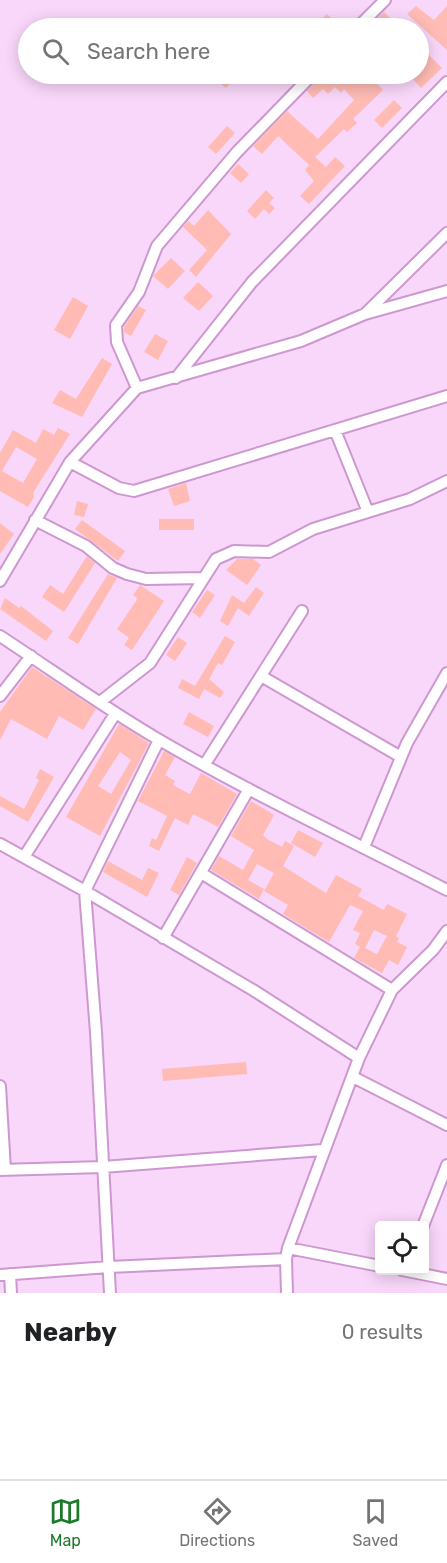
<!DOCTYPE html>
<html lang="en">
<head>
<meta charset="utf-8">
<style>
  body { margin:0; font-family:Rubik,sans-serif; background:#f6f6f6; color:#202124 }
  .controls { position:absolute; right:18px; bottom:18px; display:grid; overflow:hidden; border-radius:6px; box-shadow:0 3px 15px #0003 }
  .controls button { width:54px; height:54px; display:grid; place-items:center; padding:0; border:0; border-bottom:2px solid #e0e0e0; background:#fff; color:#202124; font:30px sans-serif }
  .list { margin:0; padding:0; list-style:none }
  h2 { display:flex; justify-content:space-between; align-items:center; height:78px; margin:0; padding:0 24px; font-size:26px }
  h2 small { font-size:20px; font-weight:400; color:#757577 }
  .icon { flex:none; width:33px; height:33px; fill:none; stroke:currentColor; stroke-width:2; stroke-linecap:round; stroke-linejoin:round }
  .map { position:relative; flex:none; width:447px; height:1293px; overflow:hidden }
  .search { position:absolute; background:#fff; box-shadow:0 3px 15px #0003; left:18px; right:18px; top:18px; height:66px; display:flex; align-items:center; gap:15px; box-sizing:border-box; padding:0 21px; border-radius:33px; color:#757577; font-size:22px }
  .sheet { height:186px; background:#fff }
  nav { display:flex; justify-content:space-around; align-items:center; box-sizing:border-box; height:84px; border-top:2px solid #e0e0e0; background:#fff; font-size:16px; color:#757577 }
  nav a { display:grid; justify-items:center; gap:3px }
  nav .on { color:#1c7a2b }
  .map>svg:first-child { display:block }
  .building { fill:#ffbbb4; fill-rule:evenodd }
  .lines { fill:none; stroke-linecap:round; stroke-linejoin:round }
  .minor-casing { stroke:#cd98cf; stroke-width:14 }
  .minor { stroke:#fff; stroke-width:10 }
</style>
</head>
<body>
<div class="map">
<svg width="447" height="1293" viewBox="0 0 447 1293">
  <rect width="100%" height="100%" fill="#f9d7fa"/>
  <path class="building" d="M416,6L434,20L447,6V50L407,14Z
    M384,12L392,20L383,28H367Z
    M327,14L341,28H320L324,24L320,21Z
    M428,54L442,68L421,88L408,74H418V64Z
    M209,74H226L233,80L226,88Z
    M322,74H378L373,79L383,90L353,119L357,123L347,132L344,129L315,157L326,167L335,157L345,166L309,204L300,196L314,181L305,170L309,165L278,136L262,154L253,146L287,111L318,139L354,100L344,89L341,93L335,87L328,94L323,89L313,98L307,91Z
    M394,100L402,108L382,128L374,120Z
    M227,126L235,133L216,154L208,147Z
    M238,164L249,174L241,183L230,173Z
    M266,190L274,198L269,203L275,208L269,214L264,209L255,219L247,211Z
    M208,210L231,234L196,277L189,270L207,250L183,227L188,221L194,226Z
    M171,258L185,271L168,289L153,276Z
    M198,282L213,296L199,311L183,298Z
    M73,297L88,306L70,339L54,330Z
    M138,306L146,310L131,336L124,332V327Z
    M155,334L168,341L158,360L144,352Z
    M102,358L112,364L82,417L52,403L60,390L76,399Z
    M58,428L70,434L33,493L34,497L28,507L0,491V453L13,430L36,443L43,429L54,435ZM16,447L37,459L23,483L2,471Z
    M186,483L190,501L174,506L168,489Z
    M77,501L88,504L84,517L74,515Z
    M159,519H194V530H159Z
    M82,520L125,551L118,561L75,529Z
    M0,523L14,534L0,554Z
    M87,556L95,563L64,612L42,597L50,585L63,594Z
    M237,559H253L261,565L247,585L226,570Z
    M108,574L117,578L78,644L68,638Z
    M140,585L164,601L132,650L124,645L129,638L117,629L136,601L137,598L133,595Z
    M256,587L264,593L249,616L238,608L228,626L220,621L232,595L244,603Z
    M207,590L215,595L200,618L192,612Z
    M5,598L19,608L21,606L53,631L46,641L0,609Z
    M225,636L235,642L222,665L218,663L209,679L224,692L220,698L204,689L199,699L178,688L182,679L195,686Z
    M178,637L187,643L175,661L166,655Z
    M32,667L96,709L83,730L59,716L47,739L11,719L0,740V712Z
    M189,712L214,726L208,737L183,724Z
    M119,724L149,743L100,836L66,817ZM120,752L131,760L111,794L98,786Z
    M164,751L175,757L165,775L175,781L173,785L190,794L201,773L237,794L218,827L193,814L188,825L175,818L159,851L149,846L152,838L156,840L167,816L138,801Z
    M40,769L54,777L28,822L0,806V796L24,809L39,780L36,778Z
    M251,801L274,815L263,835L267,839L282,847L285,841L294,846L283,866L326,893L336,875L362,889L358,896L384,910L387,904L407,914L396,936L399,938L397,942L407,947L398,965L389,960L382,973L354,958L360,947L355,944L360,933L353,930L363,911L350,905L329,942L283,914L288,905L264,891L274,873L257,864L248,880L264,889L259,899L211,870L219,856L243,870L254,850L231,836ZM374,930L387,936L377,954L365,948Z
    M298,830L323,843L315,857L291,843Z
    M187,857L197,863L179,895L170,890Z
    M108,861L142,880L148,868L159,873L147,897L103,872Z
    M246,1062L247,1074L163,1081L162,1069Z"/>
  <g class="lines">
    <defs>
      <path id="minor" d="M357,28L385,0
        M365,314L447,233
        M176,378L252,282L447,82
        M137,388L117,342L116,325L139,292L157,246L237,152L313,74
        M335,430L368,512
        M70,462L119,488L134,491L447,396
        M35,520L86,546L113,568L127,574L146,579L203,578
        M0,581L70,462L137,388L301,341L365,314L447,291
        M0,636C52,670 103,707 156,738C250,793 350,840 447,890
        M261,676L401,757
        M0,696L31,656
        M100,702L150,663L216,559L234,551L269,552L313,529L410,499L447,481
        M205,764L302,611
        M0,844L85,891L253,990L359,1058
        M364,847L407,743L447,673
        M24,857L115,714
        M201,873L392,990
        M163,938L249,789
        M353,1077L447,1125
        M0,1086L5,1170
        M0,1170L103,1167L323,1150
        M423,1226L447,1165
        M288,1248L380,1266
        M402,1270L447,1279
        M10,1274L11,1293
        M0,1275L109,1267L286,1259
        M110,1293L96,1032L85,891L159,740
        M287,1293L286,1259L288,1248L359,1058L392,990L433,950L447,931"/>
    </defs>
    <use href="#minor" class="minor-casing"/>
    <use href="#minor" class="minor"/>
  </g>
</svg>
<div class="controls">
<button><svg class="icon" aria-label="locate" viewBox="0 0 24 24"><circle cx="12" cy="12" r="6"/><path d="M12 2v4M12 18v4M2 12h4M18 12h4"/></svg></button>
</div>
<div class="search"><svg class="icon" aria-label="search" viewBox="0 0 24 24"><circle cx="10" cy="10" r="6"/><path d="M15 15l6 6"/></svg>Search here</div>
</div>
<section class="sheet">
<h2>Nearby<small>0 results</small></h2>
<ul class="list">
</ul>
</section>
<nav>
<a class="on"><svg class="icon" aria-label="map" viewBox="0 0 24 24"><path d="M3 6l6-2 6 2 6-2v14l-6 2-6-2-6 2zM9 4v14M15 6v14"/></svg>Map</a>
<a><svg class="icon" aria-label="directions" viewBox="0 0 24 24"><path d="M12 3l9 9-9 9-9-9zM9 14v-3h6M13 9l2 2-2 2"/></svg>Directions</a>
<a><svg class="icon" aria-label="saved" viewBox="0 0 24 24"><path d="M7 4h10v16l-5-4-5 4z"/></svg>Saved</a>
</nav>
</body>
</html>
